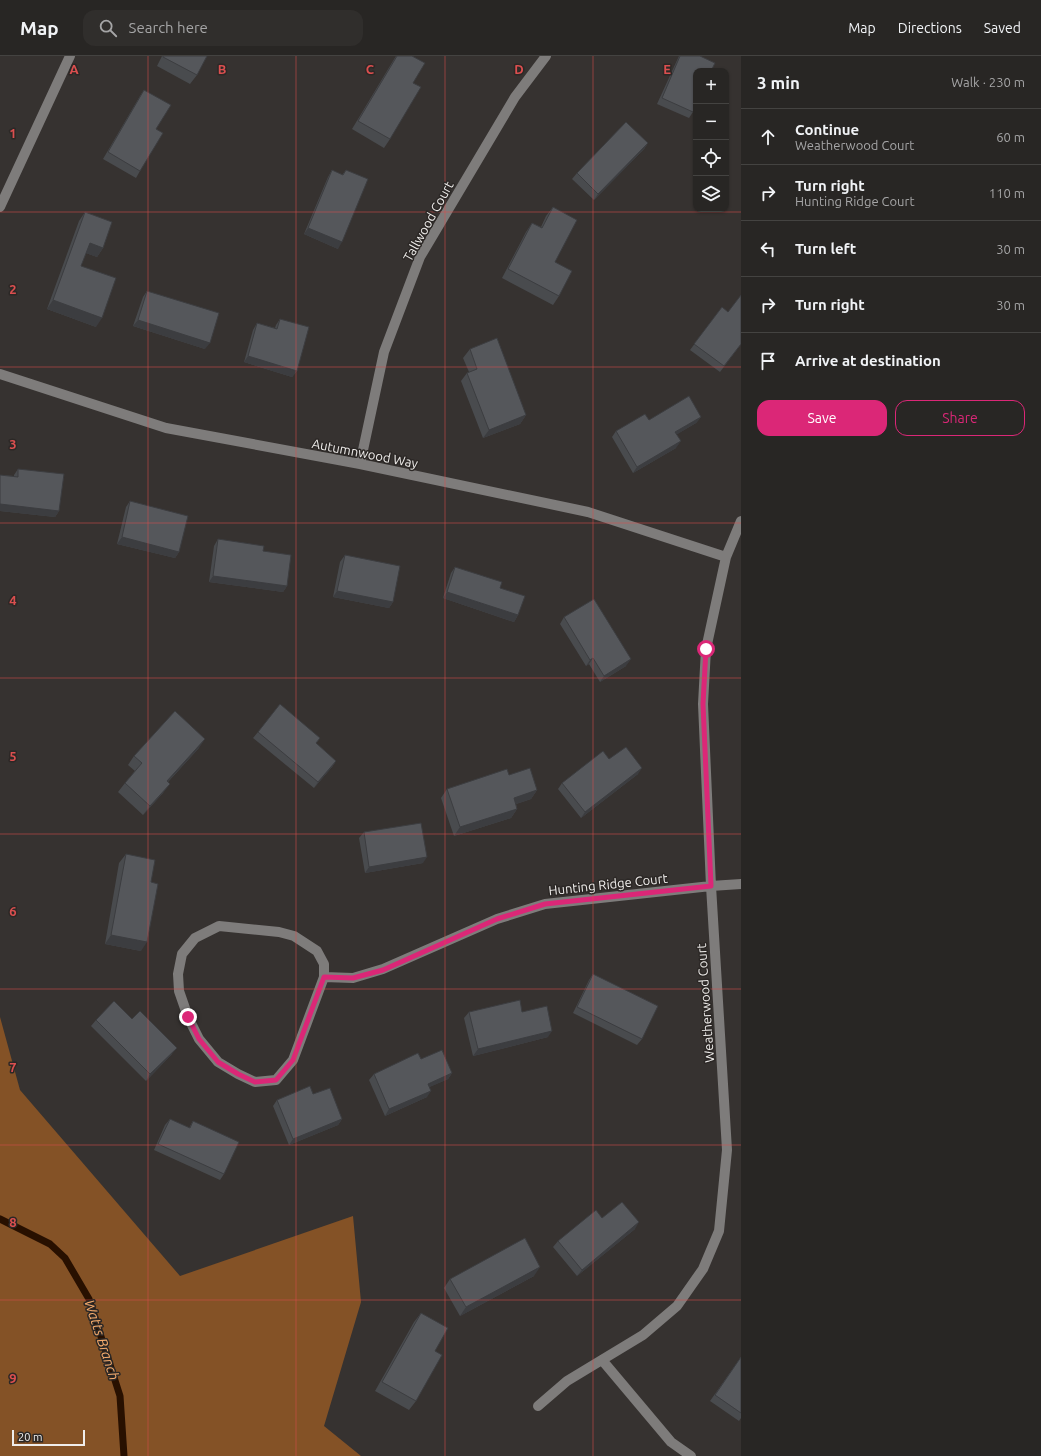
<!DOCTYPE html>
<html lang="en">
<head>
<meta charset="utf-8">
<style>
  body { margin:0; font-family:Ubuntu,sans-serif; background:#302e2c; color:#f1f3f6 }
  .controls { position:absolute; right:12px; top:12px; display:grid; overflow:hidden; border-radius:8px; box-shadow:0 1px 3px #0004 }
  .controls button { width:36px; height:36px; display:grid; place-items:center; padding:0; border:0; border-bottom:1px solid #444341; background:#282624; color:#f1f3f6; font:20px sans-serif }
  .scale { position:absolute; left:12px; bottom:10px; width:73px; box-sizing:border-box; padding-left:4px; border:2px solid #efedeb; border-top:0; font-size:11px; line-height:14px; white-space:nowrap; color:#efedeb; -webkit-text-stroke:3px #2c2826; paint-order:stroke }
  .stop { position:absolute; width:12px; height:12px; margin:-9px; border:3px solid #db2777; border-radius:50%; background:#fff }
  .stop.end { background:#db2777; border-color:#fff; box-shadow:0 1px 4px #0008 }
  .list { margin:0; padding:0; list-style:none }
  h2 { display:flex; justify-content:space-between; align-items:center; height:52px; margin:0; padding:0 16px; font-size:17px }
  h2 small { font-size:13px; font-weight:400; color:#a5a5a6 }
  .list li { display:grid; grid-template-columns:26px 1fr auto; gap:12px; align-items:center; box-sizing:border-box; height:56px; padding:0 16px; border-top:1px solid #444341 }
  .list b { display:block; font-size:15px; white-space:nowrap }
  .list p { margin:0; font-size:13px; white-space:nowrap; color:#a5a5a6 }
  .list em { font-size:13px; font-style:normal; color:#a5a5a6 }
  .actions { display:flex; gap:8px; padding:12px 16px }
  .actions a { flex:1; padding:9px 0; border:1px solid #db2777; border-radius:12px; text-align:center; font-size:14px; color:#db2777 }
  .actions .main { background:#db2777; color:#fff }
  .icon { flex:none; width:22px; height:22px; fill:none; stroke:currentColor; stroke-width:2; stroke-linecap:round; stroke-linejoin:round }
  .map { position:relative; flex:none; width:741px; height:1400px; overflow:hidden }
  header { display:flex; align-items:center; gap:24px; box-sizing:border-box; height:56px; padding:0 20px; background:#282624; border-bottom:1px solid #444341 }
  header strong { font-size:19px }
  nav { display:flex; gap:22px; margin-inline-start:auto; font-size:14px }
  .search { width:280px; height:36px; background:#302e2c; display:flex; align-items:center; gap:10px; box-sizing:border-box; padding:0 14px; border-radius:12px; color:#a5a5a6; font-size:15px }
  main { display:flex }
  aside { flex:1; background:#282624 }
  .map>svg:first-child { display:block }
  .forest { fill:#845226 }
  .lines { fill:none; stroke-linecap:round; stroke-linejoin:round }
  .stream { stroke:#281000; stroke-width:7 }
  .minor { stroke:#7e7c7b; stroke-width:10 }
  .wall { fill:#494b4e }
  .shaded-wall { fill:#3c3d40 }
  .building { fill:#55575b; stroke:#3c3d40 }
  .route { stroke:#db2777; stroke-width:5 }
  .grid { fill:none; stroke:#db4f4f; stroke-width:1; stroke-opacity:0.55 }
  .labels { text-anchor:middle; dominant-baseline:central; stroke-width:3; stroke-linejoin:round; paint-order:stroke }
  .street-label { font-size:13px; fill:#efedeb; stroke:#2c2826 }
  .water-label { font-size:14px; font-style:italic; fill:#f7ac6d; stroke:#2c2826 }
  .grid-label { font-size:13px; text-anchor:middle; font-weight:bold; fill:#db4f4f; stroke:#2c2826; stroke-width:3; stroke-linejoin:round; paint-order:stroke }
</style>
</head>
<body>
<header>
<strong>Map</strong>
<div class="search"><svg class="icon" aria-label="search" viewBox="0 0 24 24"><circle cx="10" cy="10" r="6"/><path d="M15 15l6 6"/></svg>Search here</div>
<nav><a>Map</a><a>Directions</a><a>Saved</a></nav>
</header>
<main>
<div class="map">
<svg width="741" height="1400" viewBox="0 0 741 1400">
  <rect width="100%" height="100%" fill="#363230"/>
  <path class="forest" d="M0,961L20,1034L180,1220L353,1160L361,1246L324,1370L361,1400H0Z"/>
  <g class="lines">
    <path class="stream" d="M0,1163L50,1188L65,1202L89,1243L120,1340L124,1400"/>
    <path class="minor" d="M0,151L70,0
      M0,318L166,372L360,408L588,456L726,501
      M360,408L384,296L420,201L515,41L546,0
      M219,870L279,876L294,880L317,895L324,908V921L293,1004L276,1024L255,1026L238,1018L218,1006L199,983L188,961L179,935L178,918L182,898L195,882Z
      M324,921L353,922L383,913L497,863L545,848L711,830L741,828
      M602,1304L671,1386L691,1400
      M538,1350L567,1325L643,1279L677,1250L703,1213L719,1175L727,1094L711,830L703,648L706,593L726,501L741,465"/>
  </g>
  <path class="wall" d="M162,0H207L197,19L190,28L157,10Z
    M396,0H412L413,27L390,83L384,92L352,73Z
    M679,0H700L693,56L689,62L657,48Z
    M144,34L156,73L140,115L136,122L103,103L140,40Z
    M648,87L644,93L594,144L572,123L577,117Z
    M332,114L342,119L346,114L338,193L304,178L328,121Z
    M553,151L555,206L559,240L553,249L502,222L526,176L532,167L541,171L546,160Z
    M85,156L103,192L97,201L86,197L81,210L96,271L47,253L79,165Z
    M147,235L205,293L133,270L143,241Z
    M722,251L741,288L720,316L690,294Z
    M280,263L297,315L292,321L244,306L253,274L257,267L275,272L276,269Z
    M470,293L526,359L520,368L483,382L461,325L467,317L469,316L463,302Z
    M701,361L696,367L677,378L676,392L633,417L612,381L616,375L649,364Z
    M18,413L59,455L55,461L0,455V419L14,420V419Z
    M130,445L179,496L175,502L117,488L126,451Z
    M218,483L287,530L283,536L209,526L214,490Z
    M345,499L393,546L389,552L333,541L340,506Z
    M455,511L500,532L518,559L514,566L443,542L451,517Z
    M564,561L626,610L600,626L589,608L586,610L560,568Z
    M258,676L320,682L316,687L336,705L332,711L314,732L253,682Z
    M199,692L168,726L163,737L143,759L118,736L125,727L135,715L128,709L134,700Z
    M609,703L638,718L581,762L558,733L562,727Z
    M509,719L537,734L531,743L516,748L517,753L511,762L454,780L441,742L447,733Z
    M364,776L423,807L365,817L359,782Z
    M126,798L151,826L141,895L105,888L119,807Z
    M593,918L642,983L637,989L573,957L589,924Z
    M469,956H522L548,981L473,1000L464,962Z
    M132,963L172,998L146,1025L91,970L96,964Z
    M452,1017L448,1023L429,1031L427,1041L385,1060L369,1024L374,1018Z
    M313,1038L342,1063L338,1069L289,1089L273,1050L277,1044Z
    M170,1063L189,1072L193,1065L224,1118L220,1124L154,1094L165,1069Z
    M602,1162L635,1173L577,1220L553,1191L558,1185Z
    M534,1220L460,1260L444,1232L450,1223Z
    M421,1257L435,1295L416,1345L409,1354L375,1335L414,1266Z
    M741,1301V1362L739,1365L710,1345Z"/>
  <path class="shaded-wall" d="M648,87L644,93L594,144L598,138Z
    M308,172L342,186L338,193L304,178Z
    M90,187L103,192L97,201L83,196Z
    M53,244L102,262L96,271L47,253Z
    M138,264L210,287L205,293L133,270Z
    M248,300L297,315L292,321L244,306Z
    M526,359L520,368L483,382L489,374Z
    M701,361L696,367L671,382L675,376Z
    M681,385L676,392L633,417L637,411Z
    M0,448L59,455L55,461L0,455Z
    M122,481L179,496L175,502L117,488Z
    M213,520L287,530L283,536L209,526Z
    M337,535L393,546L389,552L333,541Z
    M447,536L518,559L514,566L443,542Z
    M593,602L589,608L586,610L590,604Z
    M631,603L626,610L600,626L604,620Z
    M205,683L199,692L160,734L167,725Z
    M336,705L332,711L314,732L318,726Z
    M642,712L638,718L581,762L585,756Z
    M170,728L163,737L143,759L150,750Z
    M537,734L531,743L507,751L514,742Z
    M517,753L511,762L454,780L460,771Z
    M427,801L423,807L365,817L369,811Z
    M111,879L147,886L141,895L105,888Z
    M552,975L548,981L473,1000L478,993Z
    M177,992L172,998L146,1025L150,1018Z
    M452,1017L448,1023L423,1034L428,1028Z
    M431,1035L427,1041L385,1060L389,1053Z
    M342,1063L338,1069L289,1089L293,1083Z
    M639,1166L635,1173L577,1220L582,1214Z
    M540,1211L534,1220L460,1260L466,1251Z"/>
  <path class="building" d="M163,0H207L197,19L163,1Z
    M397,0H412L425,7L413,27L421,31L390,83L358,65Z
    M680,0H700L715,7L711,15H696V50L693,56L662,42Z
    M144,34L171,49L156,73L163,77L140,115L108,96Z
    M626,66L648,87L598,138L577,117Z
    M332,114L343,119L346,114L368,123L342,186L308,172Z
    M553,151L577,164L555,206L572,215L559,240L508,213L532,167L542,172Z
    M85,156L112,166L103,192L90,187L81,210L116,222L102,262L53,244Z
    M147,235L219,257L210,287L138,264Z
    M741,239V288L724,310L694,288L722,251L728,256Z
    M280,263L309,271L297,315L248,300L257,267L277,273Z
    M497,282L526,359L489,374L467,317L477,313L470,293Z
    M689,340L701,361L675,376L681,385L637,411L616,375L645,358L649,364Z
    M18,413L64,418L59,455L0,448V419L18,421Z
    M130,445L188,460L179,496L122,481Z
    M218,483L264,490L263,495L291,499L287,530L213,520Z
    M345,499L400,510L393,546L337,535Z
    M455,511L502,526L500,532L525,540L518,559L447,536Z
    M594,543L631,603L604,620L593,602L590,604L564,561Z
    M280,648L320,682L316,687L336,705L318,726L258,676Z
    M175,655L205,683L167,725L170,728L150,750L125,727L142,707L134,700Z
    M626,691L642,712L585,756L562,727L603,695L609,703Z
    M530,712L537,734L514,742L517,753L460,771L447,733L507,713L509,719Z
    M421,767L427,801L369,811L364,776Z
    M126,798L155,804L151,826L158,828L147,886L111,879Z
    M593,918L658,950L642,983L577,951Z
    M520,944L522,956L547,950L552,975L478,993L469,956Z
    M114,945L132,963L140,955L177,992L150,1018L96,964Z
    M442,994L452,1017L428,1028L431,1035L389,1053L374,1018L418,997L421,1003Z
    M310,1030L313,1038L330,1032L342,1063L293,1083L277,1044Z
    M170,1063L190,1072L193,1065L239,1086L224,1118L158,1088Z
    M622,1146L639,1166L582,1214L558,1185L596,1154L602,1162Z
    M525,1182L540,1211L466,1251L450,1223Z
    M421,1257L448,1272L435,1295L442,1299L416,1345L382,1326Z
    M741,1301V1357L715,1339Z"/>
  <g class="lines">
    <path class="route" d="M188,961L199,983L218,1006L238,1018L255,1026L276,1024L293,1004L324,921L353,922L383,914L497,863L545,848L711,830L703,648L706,593"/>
  </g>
  <path class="grid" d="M148,0V1400M296,0V1400M445,0V1400M593,0V1400M0,156H741M0,311H741M0,467H741M0,622H741M0,778H741M0,933H741M0,1089H741M0,1244H741"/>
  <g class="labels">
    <g class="street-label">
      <text transform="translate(428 165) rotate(-61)">Tallwood Court</text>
      <text transform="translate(365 397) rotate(11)">Autumnwood Way</text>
      <text transform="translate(608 828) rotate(-6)">Hunting Ridge Court</text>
      <text transform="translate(705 947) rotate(-94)">Weatherwood Court</text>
    </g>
    <g class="water-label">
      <text transform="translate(102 1284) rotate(72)">Watts Branch</text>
    </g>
  </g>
  <g class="grid-label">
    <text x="74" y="18">A</text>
    <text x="222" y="18">B</text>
    <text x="370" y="18">C</text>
    <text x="519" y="18">D</text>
    <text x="667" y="18">E</text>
    <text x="13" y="82">1</text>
    <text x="13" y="238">2</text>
    <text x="13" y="393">3</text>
    <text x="13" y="549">4</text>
    <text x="13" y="705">5</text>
    <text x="13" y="860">6</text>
    <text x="13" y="1016">7</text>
    <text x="13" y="1171">8</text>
    <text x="13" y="1327">9</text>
  </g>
</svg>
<div class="controls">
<button>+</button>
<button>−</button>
<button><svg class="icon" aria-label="locate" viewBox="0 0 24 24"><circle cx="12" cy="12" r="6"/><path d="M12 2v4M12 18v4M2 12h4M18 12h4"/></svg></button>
<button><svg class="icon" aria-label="layers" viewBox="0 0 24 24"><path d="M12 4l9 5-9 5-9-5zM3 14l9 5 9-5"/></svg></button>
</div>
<div class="scale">20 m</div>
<div class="stop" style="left:706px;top:593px"></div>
<div class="stop end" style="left:188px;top:961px"></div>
</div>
<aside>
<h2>3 min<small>Walk · 230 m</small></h2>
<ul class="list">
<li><svg class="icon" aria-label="ahead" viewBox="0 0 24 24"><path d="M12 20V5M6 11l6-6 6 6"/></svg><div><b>Continue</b><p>Weatherwood Court</p></div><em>60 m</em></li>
<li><svg class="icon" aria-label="right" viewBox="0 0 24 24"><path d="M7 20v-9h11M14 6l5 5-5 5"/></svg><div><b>Turn right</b><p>Hunting Ridge Court</p></div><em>110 m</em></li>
<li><svg class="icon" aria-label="left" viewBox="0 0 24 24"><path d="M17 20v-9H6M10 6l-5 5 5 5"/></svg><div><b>Turn left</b></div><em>30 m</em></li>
<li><svg class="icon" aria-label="right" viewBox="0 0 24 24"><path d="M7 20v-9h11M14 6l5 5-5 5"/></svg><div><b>Turn right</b></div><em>30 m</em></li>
<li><svg class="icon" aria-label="arrive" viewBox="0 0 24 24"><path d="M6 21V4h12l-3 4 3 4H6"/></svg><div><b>Arrive at destination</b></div></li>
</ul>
<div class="actions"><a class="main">Save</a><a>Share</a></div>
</aside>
</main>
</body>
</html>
